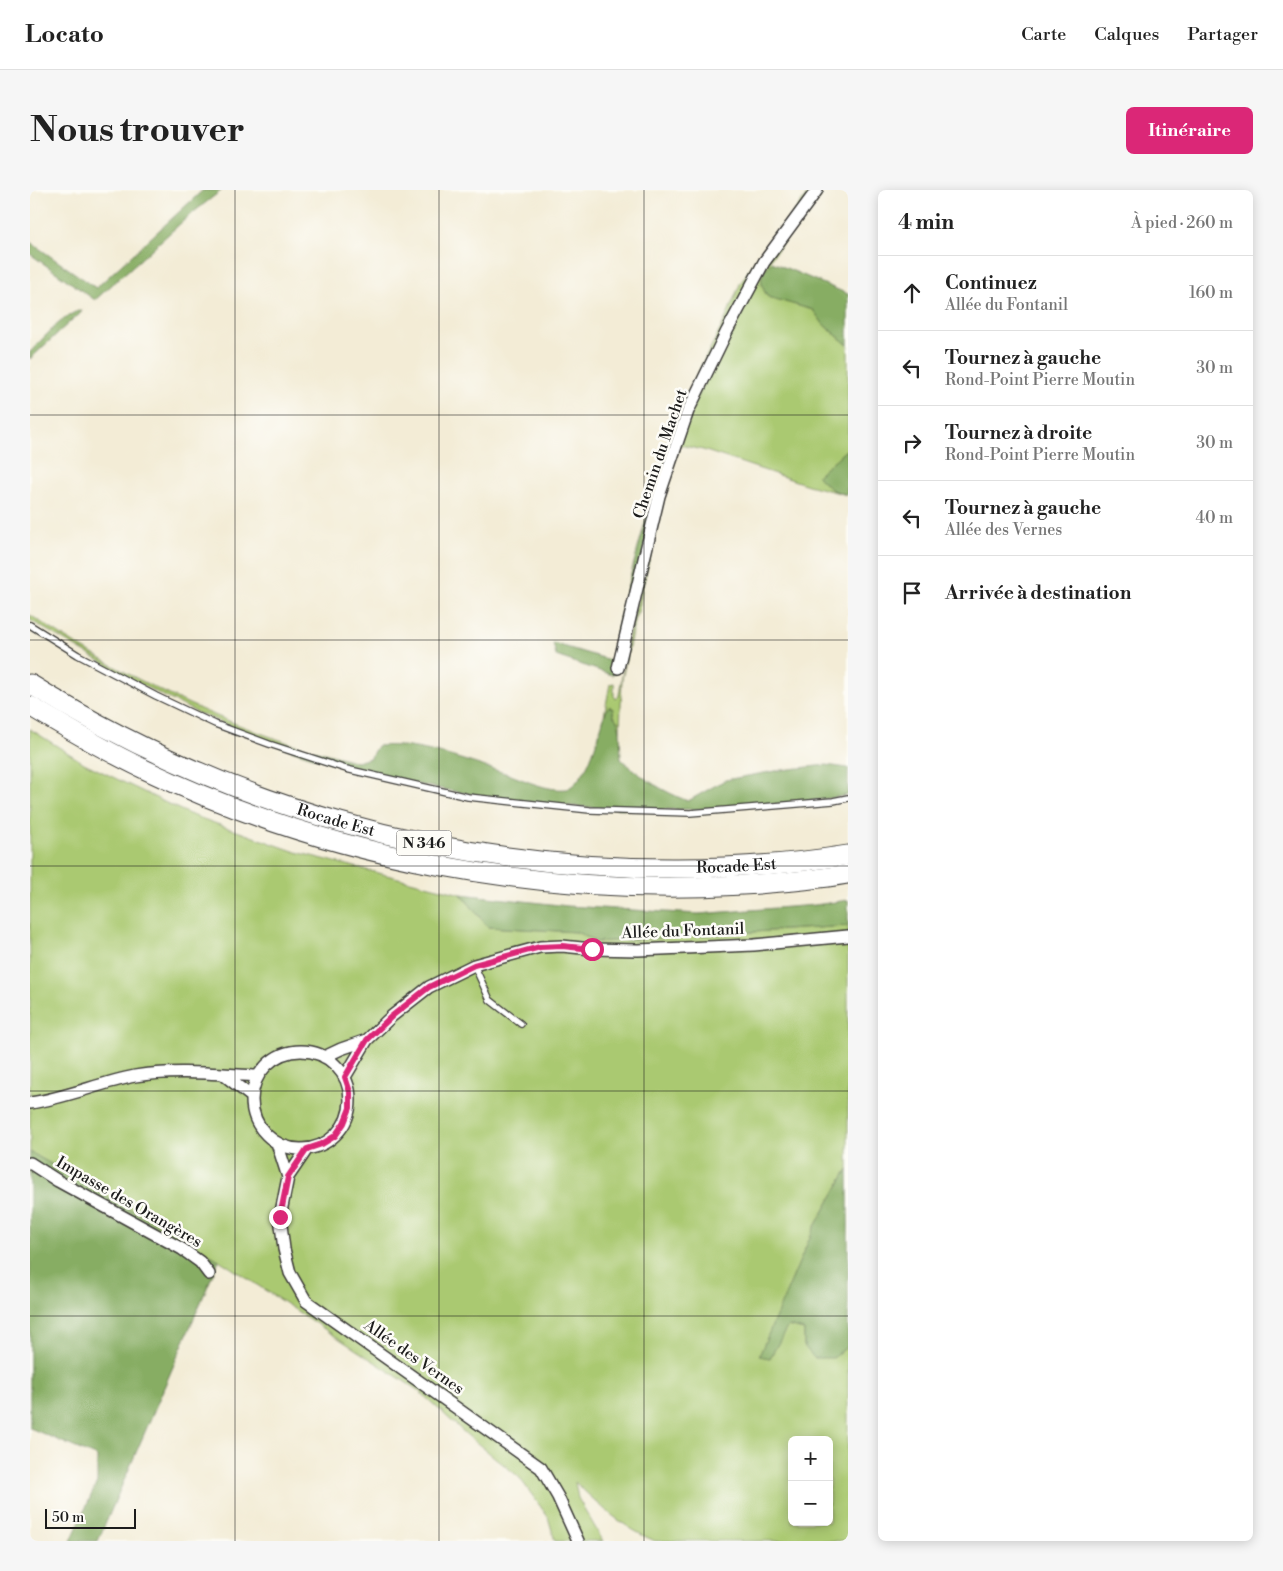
<!DOCTYPE html>
<html lang="fr">
<head>
<meta charset="utf-8">
<style>
  body { margin:0; font-family:"Libre Bodoni",serif; background:#f6f6f6; color:#222 }
  .controls { position:absolute; right:15px; bottom:15px; display:grid; overflow:hidden; border-radius:8px; box-shadow:0 2px 12px #0003 }
  .controls button { width:45px; height:45px; display:grid; place-items:center; padding:0; border:0; border-bottom:1px solid #e0e0e0; background:#fff; color:#222; font:25px sans-serif }
  .scale { position:absolute; left:15px; bottom:12px; width:91px; box-sizing:border-box; padding-left:5px; border:2px solid #1c1c1c; border-top:0; font-size:14px; line-height:18px; white-space:nowrap; color:#1c1c1c; -webkit-text-stroke:4px #fdfcf7; paint-order:stroke }
  .stop { position:absolute; width:15px; height:15px; margin:-11px; border:4px solid #db2777; border-radius:50%; background:#fff }
  .stop.end { background:#db2777; border-color:#fff; box-shadow:0 1px 5px #0008 }
  .list { margin:0; padding:0; list-style:none }
  h2 { display:flex; justify-content:space-between; align-items:center; height:65px; margin:0; padding:0 20px; font-size:21px }
  h2 small { font-size:16px; font-weight:400; color:#767676 }
  .list li { display:grid; grid-template-columns:32px 1fr auto; gap:15px; align-items:center; box-sizing:border-box; height:75px; padding:0 20px; border-top:1px solid #e0e0e0 }
  .list b { display:block; font-size:19px; white-space:nowrap }
  .list p { margin:0; font-size:16px; white-space:nowrap; color:#767676 }
  .list em { font-size:16px; font-style:normal; color:#767676 }
  .icon { flex:none; width:28px; height:28px; fill:none; stroke:currentColor; stroke-width:2; stroke-linecap:round; stroke-linejoin:round }
  .map { position:relative; flex:none; width:818px; height:1351px; overflow:hidden; border-radius:8px }
  header { display:flex; align-items:center; gap:30px; box-sizing:border-box; height:70px; padding:0 25px; background:#fff; border-bottom:1px solid #e0e0e0 }
  header strong { font-size:24px }
  nav { display:flex; gap:28px; margin-inline-start:auto; font-size:18px }
  .intro { display:flex; align-items:center; justify-content:space-between; box-sizing:border-box; height:120px; padding:0 30px }
  h1 { margin:0; font-size:35px }
  .button { padding:12px 22px; border-radius:8px; background:#db2777; color:#fff; font-size:18px; font-weight:700 }
  main { display:flex; gap:30px; padding:0 30px }
  aside { flex:1; background:#fff; border-radius:8px; box-shadow:0 2px 12px #0003 }
  .map>svg:first-child { display:block }
  .green { fill:#aac971; stroke:#637246; fill-rule:evenodd }
  .forest { fill:#87ad63; stroke:#526440 }
  .lines { fill:none; stroke-linecap:round; stroke-linejoin:round }
  .service-casing { stroke:#3c3b38; stroke-width:8 }
  .minor-casing { stroke:#3c3b38; stroke-width:14 }
  .trunk-casing { stroke:#3c3b38; stroke-width:21 }
  .service { stroke:#fff; stroke-width:5.5 }
  .minor { stroke:#fff; stroke-width:11 }
  .trunk { stroke:#fff; stroke-width:19 }
  .route { stroke:#db2777; stroke-width:6 }
  .grid { fill:none; stroke:#1c1c1c; stroke-width:1; stroke-opacity:0.55 }
  .labels { text-anchor:middle; dominant-baseline:central; stroke-width:5; stroke-linejoin:round; paint-order:stroke }
  .shield { fill:#fdfcf7; stroke:#605f5e; stroke-width:1 }
  .shield-label { font-size:15px; font-weight:bold; fill:#1c1c1c }
  .street-label { font-size:16px; fill:#1c1c1c; stroke:#fdfcf7 }
</style>
</head>
<body>
<header>
<strong>Locato</strong>
<nav><a>Carte</a><a>Calques</a><a>Partager</a></nav>
</header>
<div class="intro"><h1>Nous trouver</h1><a class="button">Itinéraire</a></div>
<main>
<div class="map">
<svg width="818" height="1351" viewBox="0 0 818 1351">
  <rect width="100%" height="100%" fill="#fdfcf7"/>
  <filter id="ink" filterUnits="userSpaceOnUse"><feTurbulence type="fractalNoise" baseFrequency=".02" numOctaves="2"/><feDisplacementMap in="SourceGraphic" scale="10" xChannelSelector="R" yChannelSelector="G"/><feConvolveMatrix kernelMatrix="1 2 1 2 8 2 1 2 1" color-interpolation-filters="sRGB"/></filter>
  <filter id="wash" filterUnits="userSpaceOnUse"><feTurbulence type="fractalNoise" baseFrequency=".0096" numOctaves="4" result="noise"/><feDisplacementMap in="SourceGraphic" scale="20" xChannelSelector="R" yChannelSelector="G"/><feGaussianBlur stdDeviation="1.12" result="paint"/><feColorMatrix in="noise" values="0 0 0 0 0 0 0 0 0 0 0 0 0 0 0 0 0 1.4 0 .05"/><feComposite in="paint" operator="in"/></filter>
  <g filter="url(#wash)">
    <rect width="100%" height="100%" fill="#f3ecd6"/>
    <path class="green" d="M780,0H784L727,75L632,288L628,285L634,269L638,249L660,198L695,130L710,94L729,64L762,25Z
      M789,0H791L740,70L742,72C730,84 728,92 738,107L783,120L794,135L818,155V260H816L787,286L801,299L817,305L778,295L673,260L650,255C634,299 625,346 614,392C610,404 612,417 605,428L592,489L590,541C588,533 583,527 583,519L580,517L577,519L573,531L580,494L584,493V506L586,508L589,505L599,445L634,303L654,236L707,127L737,73L736,71Z
      M0,425C81,479 169,524 262,554L258,559L168,523L104,491L0,430Z
      M0,539L54,573L159,624L266,662L431,704L458,737L547,742L566,752L818,736V979L784,1038L730,1165L740,1168L757,1136L774,1140V1156L803,1168L818,1156V1351H625C593,1338 569,1315 545,1292L548,1308L573,1351H525L518,1327L489,1287L437,1245L389,1201L189,1070L0,962ZM762,1250H799V1332H762Z"/>
    <path class="forest" d="M173,0H192L160,25L65,110L0,64V52L66,98Z
      M742,72L818,104V155L794,135L783,120L738,107C728,92 730,84 742,72Z
      M52,120L49,125L43,129L0,169V162C13,149 34,123 52,120Z
      M816,260H818L817,305L801,299L787,286Z
      M628,285L632,288L589,461L583,459L593,413Z
      M523,453L586,472L585,484L582,485L526,466Z
      M579,516L583,519V525L588,532L590,541L591,569C610,587 634,602 658,611L695,590L751,580L796,575L818,578V605C781,613 743,614 705,616C693,617 680,619 668,619C530,623 388,603 258,559L262,554L327,572L340,568L347,556C388,552 438,572 478,584C497,591 517,601 537,599C561,587 568,542 577,519Z
      M431,704L538,716L668,724L785,715L818,710V736L566,752L547,742L458,737Z
      M0,962L189,1070L68,1351H41L67,1292V1267L0,1238Z
      M818,979V1156L803,1168H784L774,1156V1140L758,1136L740,1168L729,1166L784,1038Z"/>
  </g>
  <g filter="url(#ink)">
    <g class="lines">
      <defs>
        <path id="service" d="M0,435L48,465L126,506L185,534L239,554L316,579L438,607L560,620L660,623L803,611L818,608
          M444,775L460,810L491,834"/>
        <path id="minor" d="M588,478L629,306L658,221L697,141L734,72L787,0
          M222 910a49 49 0 1 1 98 0a49 49 0 1 1-98 0Z
          M294,867L311,859L337,850
          M194,885L222,907
          M315,887L337,850L362,826L399,797L444,775L510,757L532,756L562,759L608,760L724,755L818,746
          M0,913C36,908 69,893 105,886C145,879 188,884 228,886
          M247,953L258,987
          M277,959L258,987L250,1027L254,1059L260,1083L276,1111L511,1278L528,1307L548,1351
          M0,973L28,991L152,1059L170,1072L179,1084"/>
        <g id="trunk">
          <path id="s1" d="M0,494C195,616 417,679 647,678C704,678 762,674 818,665"/>
          <path d="M0,516C38,539 76,561 116,580C300,668 508,707 712,695C747,693 783,690 818,684"/>
        </g>
      </defs>
      <use href="#service" class="service-casing"/>
      <use href="#minor" class="minor-casing"/>
      <use href="#trunk" class="trunk-casing"/>
      <use href="#service" class="service"/>
      <use href="#minor" class="minor"/>
      <use href="#trunk" class="trunk"/>
    </g>
  </g>
  <g class="lines" filter="url(#ink)">
    <path class="route" d="M250,1027L258,987L277,959L292,954L305,946L314,933L320,918V902L315,887L337,850L362,826L399,797L444,775L510,757L532,756L562,759"/>
  </g>
  <path class="grid" d="M205,0V1351M409,0V1351M614,0V1351M0,225H818M0,450H818M0,676H818M0,901H818M0,1126H818"/>
  <g class="labels">
    <rect class="shield" x="366.5" y="640.5" width="55" height="25" rx="4"/>
    <g class="shield-label">
      <text x="394" y="653">N 346</text>
    </g>
    <g class="street-label">
      <text transform="translate(630 264) rotate(-71)">Chemin du Machet</text>
      <text stroke="none"><textPath href="#s1" startOffset="336">Rocade Est</textPath></text>
      <text stroke="none"><textPath href="#s1" startOffset="741">Rocade Est</textPath></text>
      <text transform="translate(653 741) rotate(-2)">Allée du Fontanil</text>
      <text transform="translate(99 1012) rotate(30)">Impasse des Orangères</text>
      <text transform="translate(384 1167) rotate(35)">Allée des Vernes</text>
    </g>
  </g>
</svg>
<div class="controls">
<button>+</button>
<button>−</button>
</div>
<div class="scale">50 m</div>
<div class="stop" style="left:562px;top:759px"></div>
<div class="stop end" style="left:250px;top:1027px"></div>
</div>
<aside>
<h2>4 min<small>À pied · 260 m</small></h2>
<ul class="list">
<li><svg class="icon" aria-label="ahead" viewBox="0 0 24 24"><path d="M12 20V5M6 11l6-6 6 6"/></svg><div><b>Continuez</b><p>Allée du Fontanil</p></div><em>160 m</em></li>
<li><svg class="icon" aria-label="left" viewBox="0 0 24 24"><path d="M17 20v-9H6M10 6l-5 5 5 5"/></svg><div><b>Tournez à gauche</b><p>Rond-Point Pierre Moutin</p></div><em>30 m</em></li>
<li><svg class="icon" aria-label="right" viewBox="0 0 24 24"><path d="M7 20v-9h11M14 6l5 5-5 5"/></svg><div><b>Tournez à droite</b><p>Rond-Point Pierre Moutin</p></div><em>30 m</em></li>
<li><svg class="icon" aria-label="left" viewBox="0 0 24 24"><path d="M17 20v-9H6M10 6l-5 5 5 5"/></svg><div><b>Tournez à gauche</b><p>Allée des Vernes</p></div><em>40 m</em></li>
<li><svg class="icon" aria-label="arrive" viewBox="0 0 24 24"><path d="M6 21V4h12l-3 4 3 4H6"/></svg><div><b>Arrivée à destination</b></div></li>
</ul>
</aside>
</main>
</body>
</html>
